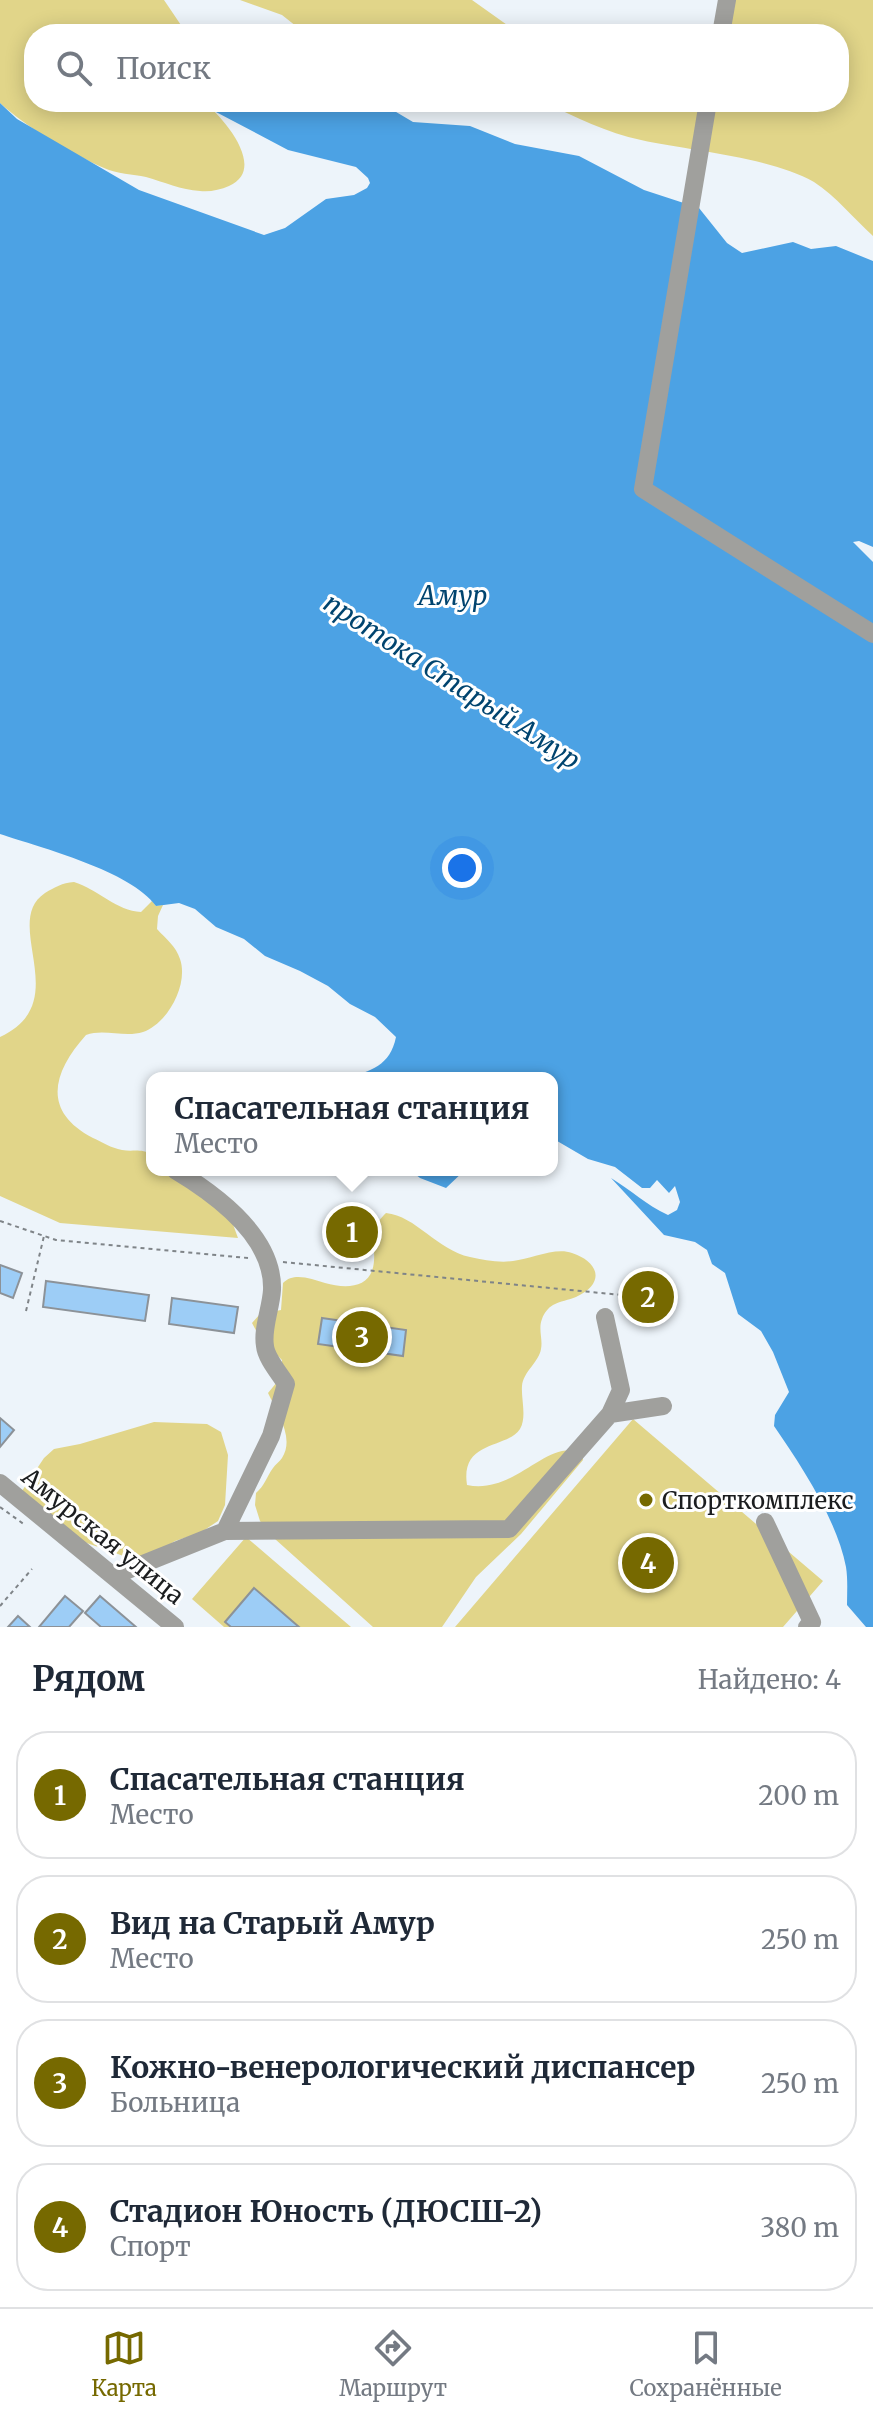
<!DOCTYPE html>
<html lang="ru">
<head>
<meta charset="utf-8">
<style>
  body { margin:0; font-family:Merriweather,serif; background:#f6f6f7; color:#1f2937 }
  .you { position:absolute; left:462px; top:868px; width:28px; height:28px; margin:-20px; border:6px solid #fff; border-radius:50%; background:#1a73e8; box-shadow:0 0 0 12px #1a73e833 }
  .badge { display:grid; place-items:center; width:52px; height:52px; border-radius:50%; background:#766900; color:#fff; font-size:26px; font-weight:700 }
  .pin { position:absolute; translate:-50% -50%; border:4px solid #fff; box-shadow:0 2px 8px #0006 }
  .popup { position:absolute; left:146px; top:1072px; width:412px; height:104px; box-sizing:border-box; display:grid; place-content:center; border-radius:16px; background:#fff; filter:drop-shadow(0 2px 6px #0005); font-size:26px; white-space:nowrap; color:#747a83 }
  .popup b { font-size:30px; color:#1f2937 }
  .popup::after { content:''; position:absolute; left:50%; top:100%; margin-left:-16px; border:16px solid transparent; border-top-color:#fff }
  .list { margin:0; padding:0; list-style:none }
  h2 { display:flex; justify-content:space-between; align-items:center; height:104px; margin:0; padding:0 32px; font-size:34px }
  h2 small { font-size:26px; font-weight:400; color:#747a83 }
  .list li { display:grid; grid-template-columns:52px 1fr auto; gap:24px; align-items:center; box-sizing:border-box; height:128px; margin:0 16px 16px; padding:0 16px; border:2px solid #e0e1e3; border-radius:32px }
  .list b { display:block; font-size:30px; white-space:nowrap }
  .list p { margin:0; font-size:26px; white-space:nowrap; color:#747a83 }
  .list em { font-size:26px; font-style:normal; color:#747a83 }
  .icon { flex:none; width:44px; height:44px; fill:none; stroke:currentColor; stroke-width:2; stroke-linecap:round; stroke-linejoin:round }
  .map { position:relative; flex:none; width:873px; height:1627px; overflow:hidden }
  .search { position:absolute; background:#fff; box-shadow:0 4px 20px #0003; left:24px; right:24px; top:24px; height:88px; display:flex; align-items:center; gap:20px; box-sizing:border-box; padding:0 28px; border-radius:32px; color:#747a83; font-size:30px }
  .sheet { height:680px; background:#fff }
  nav { display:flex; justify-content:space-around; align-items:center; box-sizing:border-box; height:112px; border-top:2px solid #e0e1e3; background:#fff; font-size:22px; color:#747a83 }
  nav a { display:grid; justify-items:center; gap:4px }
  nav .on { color:#766900 }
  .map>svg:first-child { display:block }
  .green { fill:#e1d589 }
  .water { fill:#4ca2e4 }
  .building { fill:#9dcdf6; stroke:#8c9298; stroke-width:2 }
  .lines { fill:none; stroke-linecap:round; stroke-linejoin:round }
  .path { stroke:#7f8488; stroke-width:2; stroke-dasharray:4 4; stroke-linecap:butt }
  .minor { stroke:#a0a09d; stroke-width:18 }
  .poi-dot { fill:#766900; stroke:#fff; stroke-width:3 }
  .labels { text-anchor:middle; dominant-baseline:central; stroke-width:6; stroke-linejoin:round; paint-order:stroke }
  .poi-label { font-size:24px; fill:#1b1d1f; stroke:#fff; text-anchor:start }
  .street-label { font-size:24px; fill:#1b1d1f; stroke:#fff }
  .water-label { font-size:26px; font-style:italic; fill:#00446f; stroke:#fff }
</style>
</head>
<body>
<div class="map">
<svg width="873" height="1627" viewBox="0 0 873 1627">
  <rect width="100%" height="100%" fill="#edf4fa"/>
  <path class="green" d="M0,0H164L187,34H34V102H204C223,117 268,169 229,186C220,190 210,192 200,191C181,190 164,182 146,177C133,174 117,174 104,168C72,154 26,127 0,103Z
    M240,0H472L520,34H306L282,15Z
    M733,0H873V236C854,219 836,196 814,182C771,157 691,151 641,140C607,133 575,117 544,102H839V34H726Z
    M74,882C97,889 117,911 141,912L152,901L156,906L163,905L158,916L157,929C166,939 176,946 180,959C189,985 167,1024 143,1032C124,1038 104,1028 86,1035C53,1072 41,1111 93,1138C102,1142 111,1148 122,1150C133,1152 142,1148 152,1155V1170H172L227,1208L238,1238L60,1223L0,1196V1037C76,1002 0,923 45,893C55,887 62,883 74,882Z
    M386,1213C416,1216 437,1250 470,1257C484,1260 499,1263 513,1261C531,1259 555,1247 572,1253C599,1262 606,1283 576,1297C569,1300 560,1301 553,1305C548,1308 544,1313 542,1319C538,1329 543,1339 541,1349C539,1362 523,1372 522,1386C521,1399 527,1417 520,1429C507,1449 460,1440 467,1485C516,1495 547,1437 582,1453L583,1460L521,1534L476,1577L442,1627H373L275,1539L260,1521L255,1505L256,1493C265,1485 266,1478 273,1468C275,1465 280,1461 282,1458C295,1438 277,1412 268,1393L282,1376V1360L269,1347H265L252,1323L260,1314L281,1310L283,1283C294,1272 311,1279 325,1283C346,1289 372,1289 374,1261C375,1250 372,1240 375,1229C377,1222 381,1218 386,1213Z
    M633,1419L823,1581L783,1627H455Z
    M154,1422L207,1424L221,1432L228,1455L225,1505L218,1521L200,1533L175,1541L151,1556L132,1559L84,1542L22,1491L44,1458L54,1449L80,1444Z
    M246,1537L351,1627H224L192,1599Z"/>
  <path class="water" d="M204,102H368L386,106L413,122L470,126L515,144L579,156L644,190L699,208L727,243L742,253L793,242L811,249L836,246L873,261V547L859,541L853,542L873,562V1627H866L847,1605C847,1593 848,1580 846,1567C837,1520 801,1465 774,1426L775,1415L789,1392L773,1352L761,1331L738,1314L725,1273L712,1264L707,1250L695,1242L664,1235L611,1178C631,1190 646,1205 668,1215L677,1210L680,1202L675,1186L669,1193L657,1180L650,1188H642L615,1167L588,1159L552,1138V1078H461L453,1076L448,1078H346C371,1071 390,1066 396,1037L375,1017L350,1004L328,986L300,971L265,956L244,939L216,927L195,909L179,903L156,906C131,871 42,848 0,834V103L17,119L139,190L264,235L285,228L326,199L354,195L367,188L370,183L368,178L356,167L288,150L216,112Z
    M410,1170H465L446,1188L420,1178Z"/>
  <path class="building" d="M350,1217L367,1232L354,1246L337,1231Z
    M0,1265L22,1273L13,1298L0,1293Z
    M46,1281L149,1295L145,1321L43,1307Z
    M172,1298L238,1307L234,1333L169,1324Z
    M322,1318L406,1330L403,1356L318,1344Z
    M0,1418L14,1430L0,1447Z
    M254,1588L299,1627H231L225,1622Z
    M65,1596L83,1611L69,1627H39Z
    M100,1596L136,1627H101L85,1613Z
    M18,1616L30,1627H8Z"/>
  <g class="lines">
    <path class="path" d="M0,1221L56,1240L248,1258
      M283,1262L632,1296
      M632 1297a16 16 0 1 1 32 0a16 16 0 1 1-32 0Z
      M26,1311L44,1236
      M0,1507L25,1525
      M0,1606L32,1569"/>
    <path class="minor" d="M721,34L727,0
      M708,102L643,489L873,634
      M175,1170C215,1194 274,1236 272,1290C271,1308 262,1329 265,1346C266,1358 280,1374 286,1384L271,1436L225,1531
      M605,1317L621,1390L610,1414
      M0,1483L175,1627
      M765,1522L812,1622L807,1627
      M113,1576L225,1531L509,1529L610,1414L663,1406"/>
  </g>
  <circle class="poi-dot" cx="646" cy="1500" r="8"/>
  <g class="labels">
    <g class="poi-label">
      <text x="662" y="1500">Спорткомплекс</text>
    </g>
    <g class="street-label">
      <text transform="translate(103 1536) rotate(39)">Амурская улица</text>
    </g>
    <g class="water-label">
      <text x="453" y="595">Амур</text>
      <text transform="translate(452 681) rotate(33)">протока Старый Амур</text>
    </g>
  </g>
</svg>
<div class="you"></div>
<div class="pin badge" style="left:352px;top:1232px">1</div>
<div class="popup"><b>Спасательная станция</b>Место</div>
<div class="pin badge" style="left:648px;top:1297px">2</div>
<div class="pin badge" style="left:362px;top:1337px">3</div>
<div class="pin badge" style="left:648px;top:1563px">4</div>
<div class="search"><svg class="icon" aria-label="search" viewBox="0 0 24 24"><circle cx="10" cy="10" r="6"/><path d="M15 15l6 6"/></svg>Поиск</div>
</div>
<section class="sheet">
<h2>Рядом<small>Найдено: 4</small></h2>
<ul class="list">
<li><span class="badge">1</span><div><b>Спасательная станция</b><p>Место</p></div><em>200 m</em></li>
<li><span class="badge">2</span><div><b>Вид на Старый Амур</b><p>Место</p></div><em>250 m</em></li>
<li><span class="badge">3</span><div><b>Кожно-венерологический диспансер</b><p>Больница</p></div><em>250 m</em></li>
<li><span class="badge">4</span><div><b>Стадион Юность (ДЮСШ-2)</b><p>Спорт</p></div><em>380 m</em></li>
</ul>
</section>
<nav>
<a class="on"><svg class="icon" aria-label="map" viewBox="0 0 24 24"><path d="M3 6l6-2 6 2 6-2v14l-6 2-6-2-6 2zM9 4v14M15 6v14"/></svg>Карта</a>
<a><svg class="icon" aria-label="directions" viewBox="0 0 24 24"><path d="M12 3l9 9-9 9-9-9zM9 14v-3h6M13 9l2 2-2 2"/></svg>Маршрут</a>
<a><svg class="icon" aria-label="saved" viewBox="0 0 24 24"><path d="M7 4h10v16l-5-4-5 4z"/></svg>Сохранённые</a>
</nav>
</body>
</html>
